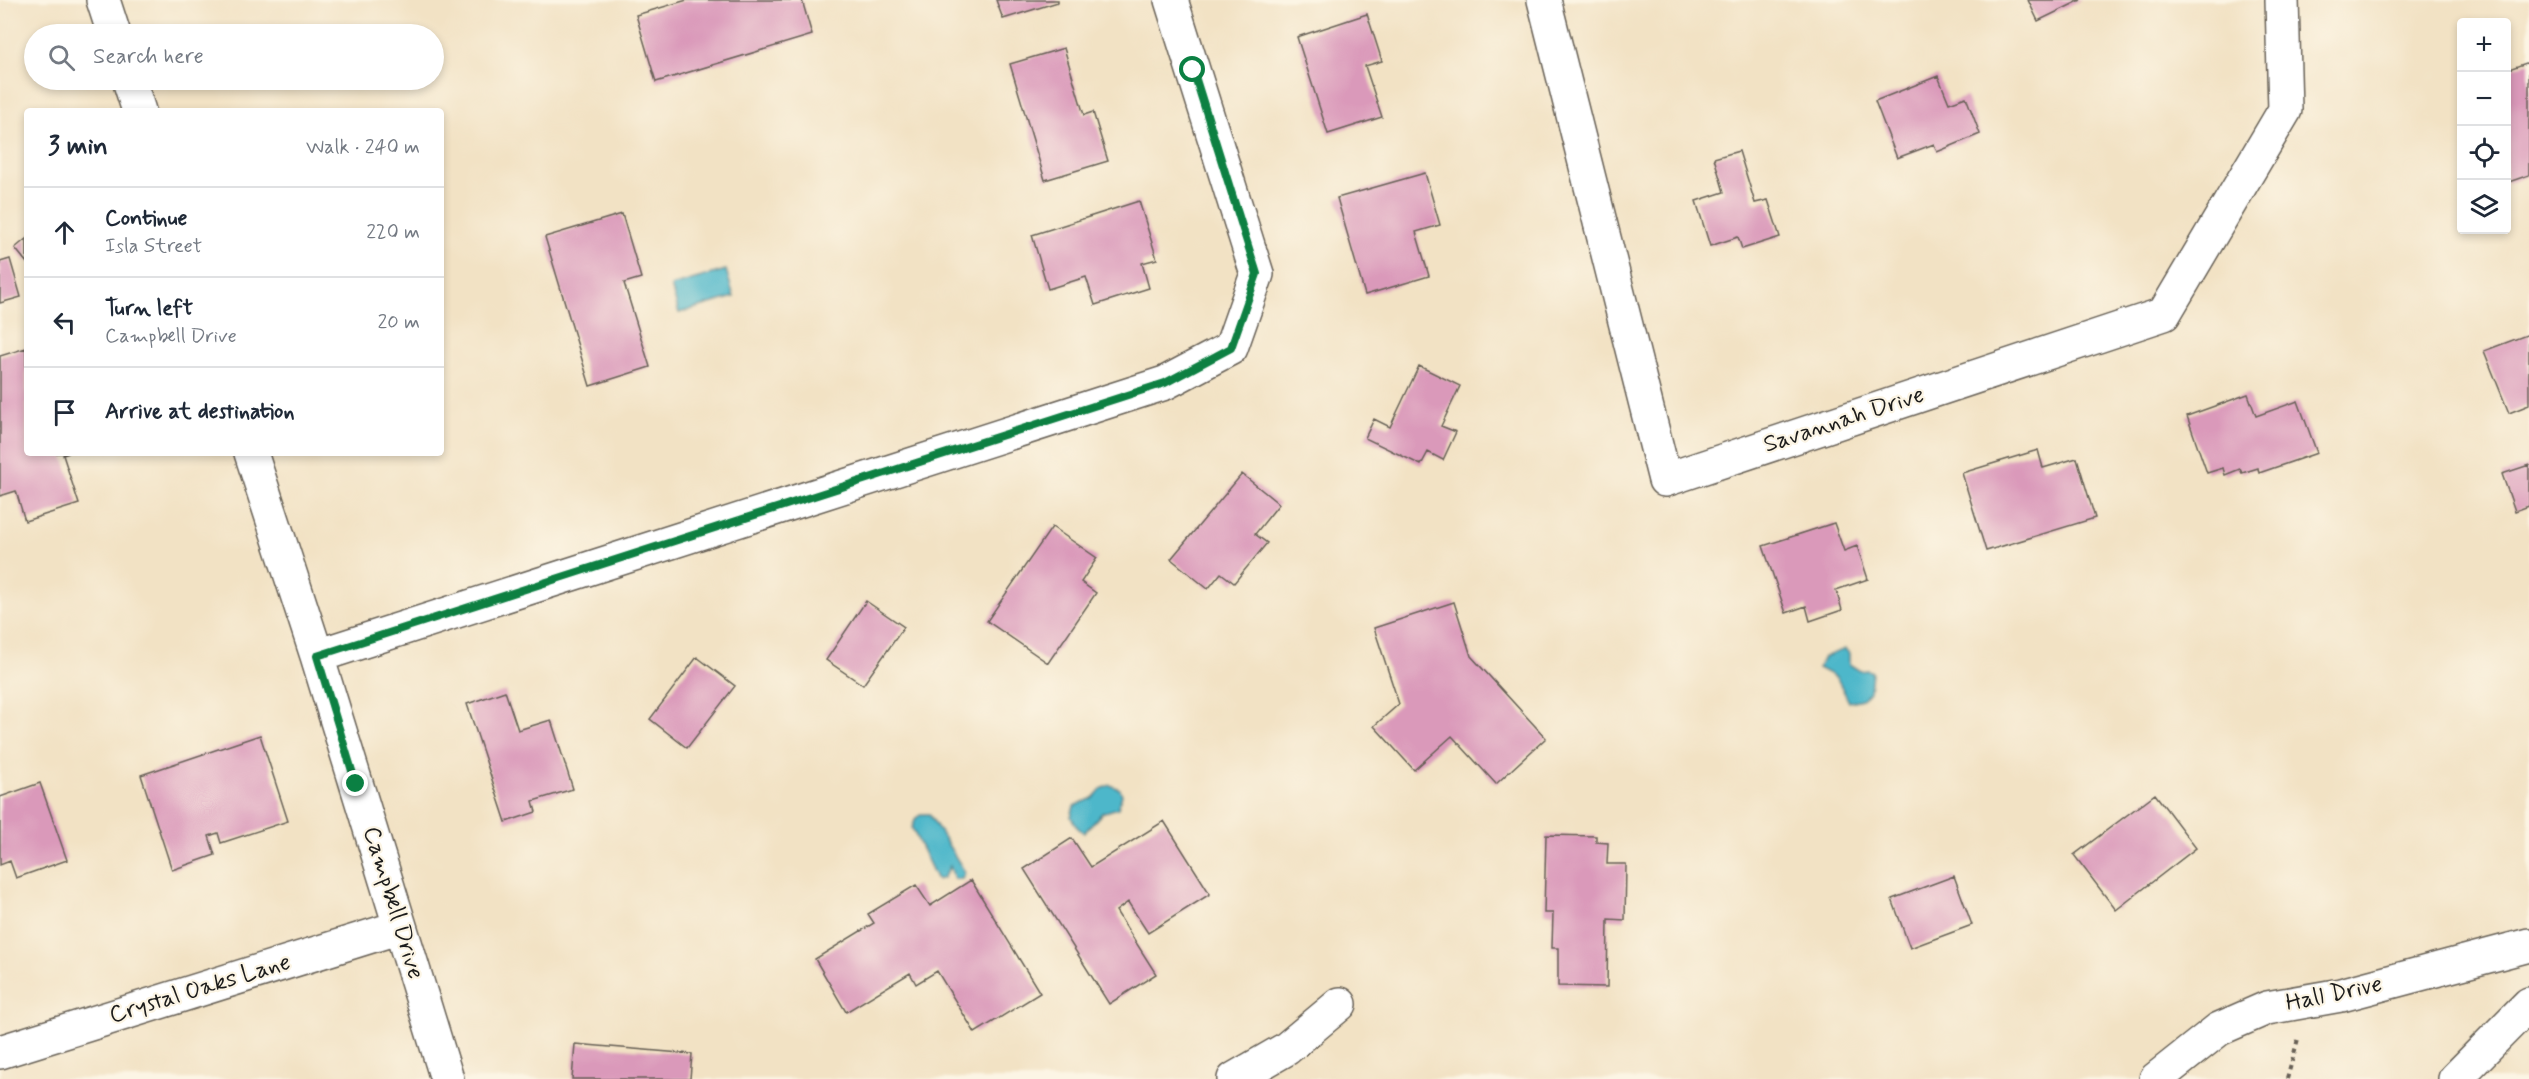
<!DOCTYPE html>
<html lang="en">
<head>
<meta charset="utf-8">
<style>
  body { margin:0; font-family:Mynerve,sans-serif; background:#f6f6f7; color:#1f2937 }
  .controls { position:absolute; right:18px; top:18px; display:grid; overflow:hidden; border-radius:6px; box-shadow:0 3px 9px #0003 }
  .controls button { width:54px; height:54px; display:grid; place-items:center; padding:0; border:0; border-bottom:2px solid #e0e1e3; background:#fff; color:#1f2937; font:30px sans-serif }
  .stop { position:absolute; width:18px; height:18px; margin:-14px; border:4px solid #0b8043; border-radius:50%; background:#fff }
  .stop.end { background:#0b8043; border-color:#fff; box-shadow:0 2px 6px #0008 }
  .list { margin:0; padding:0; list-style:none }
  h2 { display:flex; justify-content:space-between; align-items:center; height:78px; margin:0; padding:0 24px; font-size:26px }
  h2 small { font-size:20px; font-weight:400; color:#747a83 }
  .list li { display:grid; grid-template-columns:39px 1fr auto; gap:18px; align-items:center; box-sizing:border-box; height:90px; padding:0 24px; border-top:2px solid #e0e1e3 }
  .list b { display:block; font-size:22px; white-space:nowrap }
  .list p { margin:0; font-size:20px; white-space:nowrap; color:#747a83 }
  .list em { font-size:20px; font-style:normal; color:#747a83 }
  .icon { flex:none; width:33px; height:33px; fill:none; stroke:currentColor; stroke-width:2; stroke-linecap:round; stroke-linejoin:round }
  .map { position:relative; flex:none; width:2529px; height:1079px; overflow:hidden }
  .search { position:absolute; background:#fff; box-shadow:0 3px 9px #0003; left:24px; top:24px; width:420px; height:66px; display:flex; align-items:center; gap:15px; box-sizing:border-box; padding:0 21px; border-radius:33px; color:#747a83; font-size:22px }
  .panel { position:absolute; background:#fff; box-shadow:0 3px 9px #0003; left:24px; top:108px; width:420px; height:348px; border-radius:6px }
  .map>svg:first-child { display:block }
  .water { fill:#4db7ca; stroke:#346a73; stroke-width:1.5 }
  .building { fill:#da99ba }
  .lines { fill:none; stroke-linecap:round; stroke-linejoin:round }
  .minor-casing { stroke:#676157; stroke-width:36 }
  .path { stroke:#676157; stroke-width:4; stroke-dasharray:4.5 4.5; stroke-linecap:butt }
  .minor { stroke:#fff; stroke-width:33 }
  .route { stroke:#0b8043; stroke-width:8 }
  .labels { text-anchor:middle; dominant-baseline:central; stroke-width:4.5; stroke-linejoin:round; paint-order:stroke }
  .street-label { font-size:24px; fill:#1c1c1c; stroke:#fcf5e5 }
</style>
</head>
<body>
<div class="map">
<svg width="2529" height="1079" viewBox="0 0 2529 1079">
  <rect width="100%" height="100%" fill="#fcf5e5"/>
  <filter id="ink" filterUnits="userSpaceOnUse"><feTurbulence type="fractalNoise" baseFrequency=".0167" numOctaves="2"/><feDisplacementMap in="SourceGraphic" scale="12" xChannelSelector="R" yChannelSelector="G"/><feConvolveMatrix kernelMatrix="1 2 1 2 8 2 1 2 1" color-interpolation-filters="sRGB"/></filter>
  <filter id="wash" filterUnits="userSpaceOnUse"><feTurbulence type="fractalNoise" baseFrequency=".008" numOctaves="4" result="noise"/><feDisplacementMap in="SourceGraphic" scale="24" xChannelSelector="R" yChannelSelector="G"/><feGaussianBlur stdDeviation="1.35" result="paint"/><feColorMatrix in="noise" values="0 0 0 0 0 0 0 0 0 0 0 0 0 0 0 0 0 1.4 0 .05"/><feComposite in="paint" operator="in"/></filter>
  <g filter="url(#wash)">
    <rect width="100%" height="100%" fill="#f2e2c4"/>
    <path class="water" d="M726,270L734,297L679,313L671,286Z
      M1845,649L1849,653V664L1860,671L1868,670L1872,672L1870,692L1862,699L1849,702L1837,678L1818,668L1824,657Z
      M1110,785L1120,789L1122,795L1118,808L1102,813L1084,833L1077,827L1071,817L1074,806L1093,798L1101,789Z
      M922,814H929L965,872L962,879H954L950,866L943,878L937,880L912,828L916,818Z"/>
    <g id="blocks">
      <path class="building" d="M687,0H802L812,35L656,82L636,15Z
        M996,0H1058V2L1003,19Z
        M2028,0H2081L2038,21Z
        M1367,14L1382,61L1365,66L1382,117L1328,134L1297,37Z
        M1064,48L1084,115L1093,112L1108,161L1045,180L1010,64Z
        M2529,62V175L2506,183V70Z
        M1938,76L1949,103L1966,97L1980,134L1937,152L1934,144L1897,158L1875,101Z
        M1739,151L1755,203L1768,200L1780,237L1742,249L1738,237L1710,246L1696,201L1724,192L1714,158Z
        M1425,173L1440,225L1416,232L1429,276L1365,295L1337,198Z
        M1139,201L1157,259L1142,263L1149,288L1095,305L1086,277L1048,289L1032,235Z
        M622,214L641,278L624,283L650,367L590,386L545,237Z
        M27,238V263L15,248Z
        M10,259L21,297L0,303V262Z
        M2529,334V405L2509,413L2484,351Z
        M26,348L27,453H69L63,455L79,504L25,521L16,491L0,496V356Z
        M1419,366L1460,386L1441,426L1456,432L1443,460L1428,452L1421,465L1365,438L1374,419L1390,427Z
        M2248,394L2256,416L2298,401L2317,453L2259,473L2258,468L2242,473L2240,469L2225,475L2223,468L2207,473L2187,416Z
        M2038,450L2043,468L2077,458L2095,518L1986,551L1962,473Z
        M2529,465V506L2515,511L2502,474Z
        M1242,474L1279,504L1255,534L1267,543L1234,583L1221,573L1208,589L1171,559Z
        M1834,523L1844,551L1857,546L1868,579L1836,590L1842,610L1810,621L1806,606L1786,613L1763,546Z
        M1052,527L1097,558L1081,582L1096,593L1048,663L987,621Z
        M866,601L904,627L863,685L826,660Z
        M1454,602L1471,656L1546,738L1496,784L1452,736L1414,770L1374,726L1399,704L1374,628Z
        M697,657L735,686L687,748L650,719Z
        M505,691L518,730L551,720L573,789L533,801L536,812L506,822L467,704Z
        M260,735L288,821L221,843L218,833L209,836L215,855L172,870L141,775Z
        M40,783L67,860L16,878L10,861L0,865V797Z
        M2155,794L2196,848L2116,910L2074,855Z
        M1164,821L1210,894L1148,933L1128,902L1116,911L1156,974L1109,1004L1024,869L1072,838L1091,867Z
        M1546,835L1596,836V842L1608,843L1607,864H1626L1625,920L1608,919L1607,987L1558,986V948H1552L1553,913H1544Z
        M1954,876L1972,925L1910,948L1892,899Z
        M971,880L1040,993L975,1033L937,971L916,984L910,973L846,1012L815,959L874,923L868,914L916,885L930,906Z
        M575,1044L692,1054L690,1079H572Z"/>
    </g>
  </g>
  <g filter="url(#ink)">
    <use href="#blocks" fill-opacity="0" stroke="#676157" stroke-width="1.5"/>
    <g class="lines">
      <defs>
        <path id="minor" d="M103,0L114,34
          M1544,0L1665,480L2164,314L2285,110L2282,0
          M129,80L139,111
          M251,453L317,656L447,1079
          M317,656L1165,383L1231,348L1257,274L1171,0
          M0,1052L400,927
          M1234,1079L1286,1049L1340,1004
          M2156,1079L2219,1029L2267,1008L2341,995L2529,945
          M2455,1079L2529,1004"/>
      </defs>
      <use href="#minor" class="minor-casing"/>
      <path class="path" d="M2287,1079L2298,1039"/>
      <use href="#minor" class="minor"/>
    </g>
  </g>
  <g class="lines" filter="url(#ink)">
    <path class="route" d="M356,784L317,656L1165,383L1231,348L1257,274L1193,70"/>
  </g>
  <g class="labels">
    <g class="street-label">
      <text transform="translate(1844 420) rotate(-18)">Savannah Drive</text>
      <text transform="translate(393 903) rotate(73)">Campbell Drive</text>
      <text transform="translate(200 989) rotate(-17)">Crystal Oaks Lane</text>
      <text transform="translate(2334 994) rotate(-12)">Hall Drive</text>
    </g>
  </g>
</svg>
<div class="controls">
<button>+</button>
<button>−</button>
<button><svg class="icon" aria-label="locate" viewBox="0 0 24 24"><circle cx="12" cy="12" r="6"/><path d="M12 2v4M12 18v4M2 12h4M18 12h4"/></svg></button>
<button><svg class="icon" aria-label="layers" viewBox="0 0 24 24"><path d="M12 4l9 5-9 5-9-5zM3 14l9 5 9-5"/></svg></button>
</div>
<div class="stop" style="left:1193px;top:70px"></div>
<div class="stop end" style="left:356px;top:784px"></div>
<div class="search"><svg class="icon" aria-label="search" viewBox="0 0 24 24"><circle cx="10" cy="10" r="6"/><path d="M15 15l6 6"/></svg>Search here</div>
<section class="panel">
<h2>3 min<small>Walk · 240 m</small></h2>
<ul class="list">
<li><svg class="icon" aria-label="ahead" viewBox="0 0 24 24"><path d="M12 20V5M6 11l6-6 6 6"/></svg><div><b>Continue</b><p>Isla Street</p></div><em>220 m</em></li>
<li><svg class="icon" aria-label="left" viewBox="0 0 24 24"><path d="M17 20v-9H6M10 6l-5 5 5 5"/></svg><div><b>Turn left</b><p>Campbell Drive</p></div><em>20 m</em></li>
<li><svg class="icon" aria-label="arrive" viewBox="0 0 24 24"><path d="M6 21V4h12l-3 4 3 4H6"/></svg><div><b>Arrive at destination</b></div></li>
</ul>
</section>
</div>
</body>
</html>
